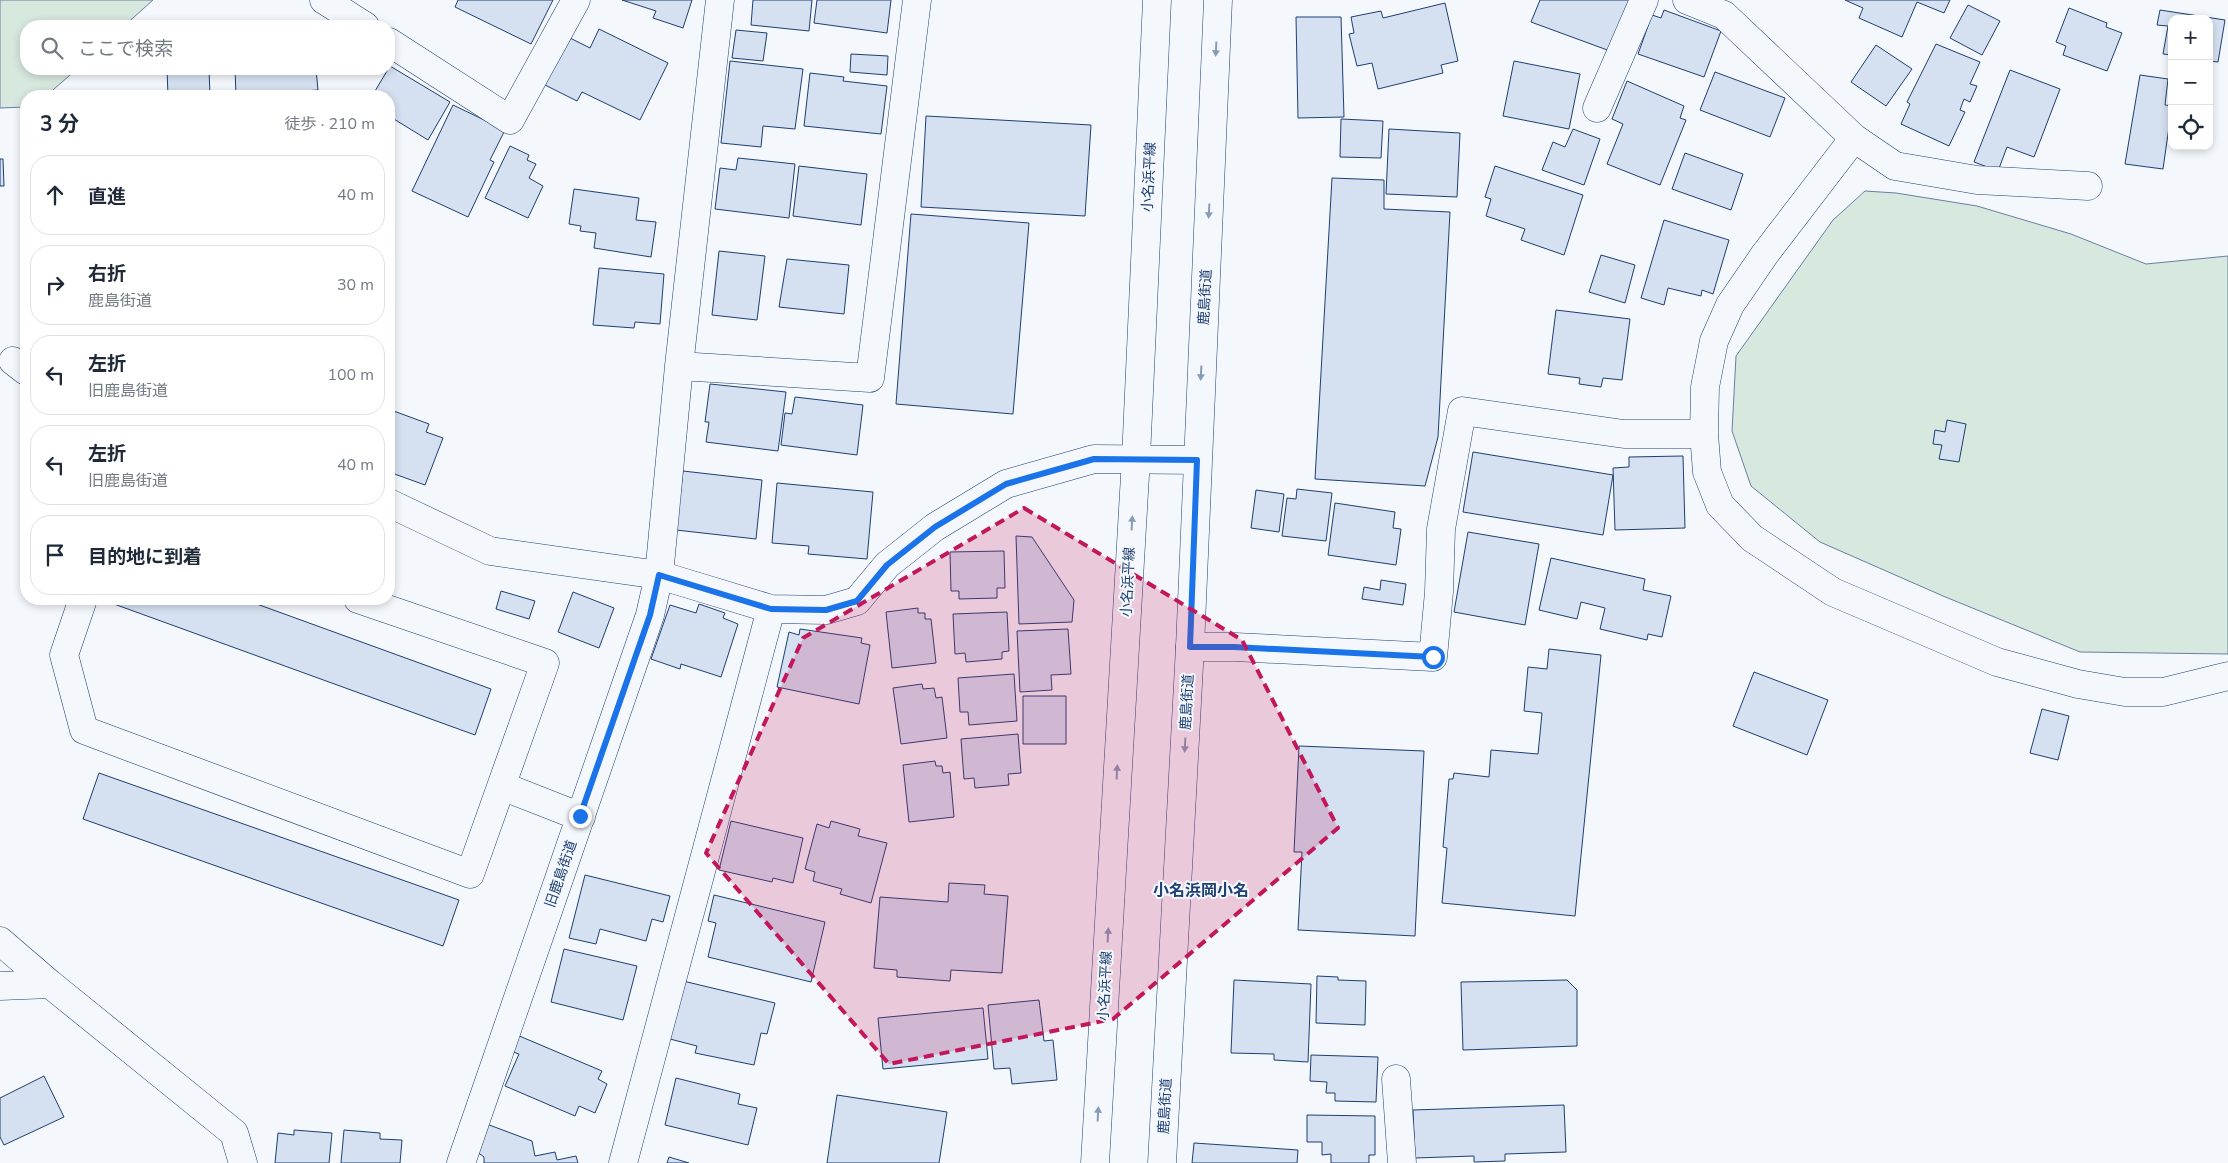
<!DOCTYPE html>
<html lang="ja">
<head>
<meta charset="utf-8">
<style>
  body { margin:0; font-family:"Nunito Sans","Noto Sans JP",sans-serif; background:#f6f6f7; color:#1f2937 }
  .controls { position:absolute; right:15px; top:15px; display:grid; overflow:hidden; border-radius:10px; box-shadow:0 2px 8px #0003 }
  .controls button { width:45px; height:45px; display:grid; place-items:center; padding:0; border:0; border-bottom:1px solid #e0e1e3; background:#fff; color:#1f2937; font:25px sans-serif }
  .stop { position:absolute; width:15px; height:15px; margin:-11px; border:4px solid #1a73e8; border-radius:50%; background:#fff }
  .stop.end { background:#1a73e8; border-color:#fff; box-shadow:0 1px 5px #0008 }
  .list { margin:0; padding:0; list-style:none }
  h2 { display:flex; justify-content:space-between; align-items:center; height:65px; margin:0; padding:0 20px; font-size:21px }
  h2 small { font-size:16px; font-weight:400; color:#747a83 }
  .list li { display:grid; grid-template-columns:32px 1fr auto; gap:15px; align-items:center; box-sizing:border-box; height:80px; margin:0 10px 10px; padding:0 10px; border:1px solid #e0e1e3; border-radius:20px }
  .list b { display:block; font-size:19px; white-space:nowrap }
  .list p { margin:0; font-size:16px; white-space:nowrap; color:#747a83 }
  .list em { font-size:16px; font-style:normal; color:#747a83 }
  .icon { flex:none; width:28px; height:28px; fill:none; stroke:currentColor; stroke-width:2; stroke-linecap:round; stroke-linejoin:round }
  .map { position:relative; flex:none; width:2228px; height:1163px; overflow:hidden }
  .search { position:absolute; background:#fff; box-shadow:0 2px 8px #0003; left:20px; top:20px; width:375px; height:55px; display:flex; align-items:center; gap:12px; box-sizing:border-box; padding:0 18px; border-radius:20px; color:#747a83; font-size:19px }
  .panel { position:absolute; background:#fff; box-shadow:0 2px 8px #0003; left:20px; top:90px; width:375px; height:515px; border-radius:20px }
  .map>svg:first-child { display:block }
  .green { fill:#d7e8df; stroke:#687fa3 }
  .building { fill:#d5e0f0; stroke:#1d3f73 }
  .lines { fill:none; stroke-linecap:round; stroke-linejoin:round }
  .minor-casing { stroke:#1d3f73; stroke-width:29 }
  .major-casing { stroke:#1d3f73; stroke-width:29 }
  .minor { stroke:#f4f7fb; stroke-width:28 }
  .major { stroke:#f4f7fb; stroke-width:28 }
  .oneway { fill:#889bb7 }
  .route { stroke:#1a73e8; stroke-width:6 }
  .marked { fill:#c2185b; fill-opacity:0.2; stroke:#c2185b; stroke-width:4; stroke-dasharray:10 6; stroke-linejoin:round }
  .labels { text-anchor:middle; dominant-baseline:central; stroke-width:4; stroke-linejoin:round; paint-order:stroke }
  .street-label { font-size:14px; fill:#1d3f73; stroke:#f4f7fb }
  .quarter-label { font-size:16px; font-weight:bold; fill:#1d3f73; stroke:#f4f7fb }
</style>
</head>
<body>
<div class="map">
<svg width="2228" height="1163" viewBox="0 0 2228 1163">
  <rect width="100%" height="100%" fill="#f4f7fb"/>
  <path class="green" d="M0,0H153L124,26H26V69H77L46,96H26V107L0,108Z
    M1865,191L1896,193L1977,206L2071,234L2146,264L2228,256V654L2080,652L1943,596L1820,542L1751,486L1732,431L1736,356L1833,220Z"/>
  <path class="building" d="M458,0H553L531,44L455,7Z
    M622,0H692L683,28L653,18L656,11Z
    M753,0H812L809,31L751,25Z
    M817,0H891L887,33L814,23Z
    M1540,0H1629L1610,51L1531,22Z
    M1845,0H1950L1944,13L1917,2L1902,37L1859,18L1863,8Z
    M1445,3L1458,61L1441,65L1443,73L1378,89L1372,63L1357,66L1349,34L1354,33L1351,17L1381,11L1383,18Z
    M1968,5L2000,21L1982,55L1950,38Z
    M2069,8L2107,23L2106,27L2122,33L2107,71L2063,55L2066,46L2056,42Z
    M1664,10L1721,31L1704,77L1638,54L1652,15L1661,18Z
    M2160,10L2225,20L2218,62L2209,61V19H2172V55L2163,54L2168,26L2157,25Z
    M1296,17H1341L1344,117L1298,118Z
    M599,29L668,63L640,120L582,92L577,101L545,85L568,37L590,48Z
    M736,30L767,33L763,61L732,58Z
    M1936,44L1980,62L1970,84L1977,86L1970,102L1964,99L1960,110L1965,112L1949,146L1901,124L1910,104L1907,102Z
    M1876,45L1912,69L1886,106L1851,82Z
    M851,54L888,56L887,75L850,72Z
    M730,61L803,69L795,129L763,126L761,147L721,143Z
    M1514,61L1580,74L1569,129L1503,116Z
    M390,66L450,102L428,140L389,116V96H372Z
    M167,69H209L210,96H168Z
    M235,69H316L318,90L304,91V96H277V93L236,95Z
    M2010,70L2060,89L2034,157L2007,147L1998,171L1974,162Z
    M1715,72L1785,98L1770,137L1700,110Z
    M810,73L844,77L843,81L887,86L881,134L804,126Z
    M2140,75L2168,79L2165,105L2172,106L2163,169L2125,164Z
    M1627,81L1684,106L1680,118L1686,120L1660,185L1607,164L1623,124L1612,119Z
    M453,105L505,130L490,160L494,162L468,217L412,191Z
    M926,116L1091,125L1085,216L921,207Z
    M1341,119L1383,121L1381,158L1340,157Z
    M1389,129L1460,133L1457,197L1386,194Z
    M1573,129L1600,139L1584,185L1542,170L1553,142L1565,147Z
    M510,146L529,155L527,160L536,164L529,178L543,186L528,218L485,198Z
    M1685,153L1743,174L1731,210L1672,189Z
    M738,158L795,164L789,218L715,209L720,168L736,170Z
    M0,159H3L4,186H0Z
    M799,166L867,174L861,225L793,216Z
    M1495,166L1583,195L1564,255L1521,240L1525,229L1486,216L1491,199L1485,197Z
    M1332,178L1384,180V209L1450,212L1438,437L1425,486L1315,479Z
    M574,189L639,198L636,220L656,222L651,257L594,248L596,233L580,231L581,226L569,224Z
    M911,214L1029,223L1013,414L896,404Z
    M1664,220L1729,240L1713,294L1702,290L1701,296L1668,288L1664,305L1641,298Z
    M719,251L765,256L757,320L712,315Z
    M1601,255L1635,265L1625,303L1589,292Z
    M787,259L849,265L844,314L779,307Z
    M599,268L664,274L660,324L635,322L634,328L593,325Z
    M1556,310L1630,319L1622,380L1603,378L1601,387L1579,384L1580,378L1548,374Z
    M710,384L786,392L778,451L706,442L709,422H705Z
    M795,397L863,405L857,455L781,445L785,413L792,414Z
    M391,410L429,424L426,432L443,438L425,485L389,472V417Z
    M1947,420L1966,424L1959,462L1939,459L1942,445L1933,444L1935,430L1945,432Z
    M1473,452L1613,475L1603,535L1463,512Z
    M1683,456L1685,528L1615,530L1613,468L1629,467V457Z
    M683,471L762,480L756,539L676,530Z
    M777,483L873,492L867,559L808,554L809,546L772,543Z
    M1297,489L1332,493L1326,541L1282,536L1287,498L1296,499Z
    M1256,490L1284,494L1279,532L1251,528Z
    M1335,503L1395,512L1393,528L1401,529L1396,565L1328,555Z
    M1468,532L1539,544L1525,625L1454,612Z
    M1016,536L1032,537L1074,600L1072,622L1019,624Z
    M1004,551L1005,588H997V598L959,599V591H951L950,552Z
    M1551,558L1645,579L1643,590L1671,596L1662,637L1648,634L1647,640L1600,629L1605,608L1581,602L1577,619L1539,610Z
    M1381,580L1406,584L1403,605L1362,599L1364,587L1380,590Z
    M501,591L535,601L529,619L496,609Z
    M573,592L614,608L599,648L558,632Z
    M116,599H243L491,689L475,735L114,604Z
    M699,604L725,613L723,618L738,624L721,677L681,664L680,669L651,659L670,605L696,613Z
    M918,608V613H925V619H931L936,663L892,668L886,612Z
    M1007,612L1009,651L1002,652V659L966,662L965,653L955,654L953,614Z
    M800,629L862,638L861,643L870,645L859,704L777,687L789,632L799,635Z
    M1068,629L1071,674L1051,675L1052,690L1020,692L1017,631Z
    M1549,649L1601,655L1575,916L1442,903L1447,848L1443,847L1449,779H1453L1454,773L1489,777L1491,750L1538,754L1542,713L1524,711L1528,667L1547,669Z
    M1754,672L1828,700L1807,755L1733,726Z
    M1014,674L1017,721L969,725L968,712H960L958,678Z
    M922,684L923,689L934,688L936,698L942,697L947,738L901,744L893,688Z
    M1023,696H1066V744H1023Z
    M2042,709L2069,716L2058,760L2030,753Z
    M1018,734L1021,773L1008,774L1009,785L975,788L974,778L964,779L961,739Z
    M1299,746L1424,751L1415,936L1298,930L1302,852H1294Z
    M935,761L936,766H942L943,773L950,772L954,817L909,822L903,765Z
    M99,773L459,900L443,946L83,819Z
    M731,821L803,838L793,883L773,878L772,882L719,870Z
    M831,821L860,829L858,836L887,843L871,903L840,894L842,889L813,881L815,872L805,869L817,824L829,828Z
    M585,875L670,896L663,922L652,919L646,941L600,929L596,944L569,938Z
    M949,883L985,885L984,894L1008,896L1002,973L951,970L950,981L897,977V970L874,968L880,897L948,902Z
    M714,895L825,922L811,982L708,957L716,923L708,921Z
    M564,949L637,966L623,1020L551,1002Z
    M1317,976L1338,977V980L1366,981L1365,1025L1316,1023Z
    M1234,980L1311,984L1308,1062L1274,1060V1054L1231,1053Z
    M1567,980L1577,990V1046L1463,1050L1461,982Z
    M683,981L775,1003L767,1034L761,1033L754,1065L695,1053L697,1046L670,1039Z
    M1039,1000L1044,1041L1053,1040L1057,1080L1012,1084L1010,1068L994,1069L988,1005Z
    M983,1008L988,1059L883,1069L878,1018Z
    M517,1035L602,1071L598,1079L607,1084L595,1113L579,1106L575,1116L505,1086L519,1054L510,1051Z
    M1311,1055L1378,1057L1376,1102L1335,1101V1093H1326L1327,1082L1310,1081Z
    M44,1076L64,1117L4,1145L0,1137V1098Z
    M676,1078L740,1094L738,1104L757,1108L748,1145L665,1125Z
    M837,1095L947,1112L939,1163H827Z
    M1564,1105L1566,1152L1505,1154V1161L1474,1162V1156L1415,1158L1413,1110Z
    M1307,1115L1375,1116V1155H1369V1163H1331V1154L1322,1155V1142H1307Z
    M484,1123L532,1141L535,1156L555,1152L557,1160L576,1156L578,1163H484V1157L473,1149Z
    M294,1130L332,1133L329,1163H275L278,1133L294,1135Z
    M344,1130L380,1133V1139L402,1140L400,1163H341Z
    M1194,1143L1298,1150L1297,1163H1192Z
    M669,1157L689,1163H667Z"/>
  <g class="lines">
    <defs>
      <path id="minor" d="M324,0L365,26
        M1687,0L1724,15L1854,138L1895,166L1977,180L2088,186
        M389,42L510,120L576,0
        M1597,108L1644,0
        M1854,138L1765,254L1730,305L1714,341L1705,387L1704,434L1707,472L1720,505L1752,538L1833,592L1997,662L2078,684L2125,692H2163L2228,676
        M13,361L26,371
        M679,366L870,378L917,0
        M389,503L490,551L659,575L771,609L826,610L857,601L887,565L935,527L1006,484L1094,459L1197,460
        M83,599L64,655L84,730L470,874L545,663L358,599
        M1190,647H1235L1433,657L1439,592L1441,529L1462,411L1624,434H1704
        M502,786L581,817
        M0,941L50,984
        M0,986L50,984L234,1133L243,1163
        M1396,1079L1402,1163
        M461,1163L650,615L659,575L679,366L720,0
        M623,1163L771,609"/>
      <path id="major" d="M1095,1163L1136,458L1157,0
        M1162,1163L1190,647L1218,0"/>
    </defs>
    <use href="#minor" class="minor-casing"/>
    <use href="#major" class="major-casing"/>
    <use href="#minor" class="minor"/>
    <use href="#major" class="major"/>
  </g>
  <defs><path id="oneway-solid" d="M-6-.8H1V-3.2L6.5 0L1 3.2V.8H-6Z" transform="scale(1.25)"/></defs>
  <g class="oneway">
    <use href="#oneway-solid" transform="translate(1216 49) rotate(93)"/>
    <use href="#oneway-solid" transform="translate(1209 211) rotate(93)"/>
    <use href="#oneway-solid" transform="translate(1201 373) rotate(93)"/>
    <use href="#oneway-solid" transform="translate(1132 523) rotate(-87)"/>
    <use href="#oneway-solid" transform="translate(1185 745) rotate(93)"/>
    <use href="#oneway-solid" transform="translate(1117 772) rotate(-87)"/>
    <use href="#oneway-solid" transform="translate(1108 935) rotate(-87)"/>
    <use href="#oneway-solid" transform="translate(1098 1114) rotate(-87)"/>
  </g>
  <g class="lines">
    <path class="route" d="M580,816L650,615L659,575L771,609L826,610L857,601L887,565L935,527L1006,484L1094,459L1197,460L1190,647H1234L1433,657"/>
  </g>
  <path class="marked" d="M1024,508L1242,640L1338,828L1113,1019L889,1064L706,853L803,638Z"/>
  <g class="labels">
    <g class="street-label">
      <text transform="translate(1149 177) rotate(-87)">小名浜平線</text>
      <text transform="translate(1205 297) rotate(-87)">鹿島街道</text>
      <text transform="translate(1128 582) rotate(-87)">小名浜平線</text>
      <text transform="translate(1187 702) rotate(-87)">鹿島街道</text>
      <text transform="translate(561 874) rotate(-71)">旧鹿島街道</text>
      <text transform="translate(1105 986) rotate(-87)">小名浜平線</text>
      <text transform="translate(1165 1106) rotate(-87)">鹿島街道</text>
    </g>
    <g class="quarter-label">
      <text x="1201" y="891">小名浜岡小名</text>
    </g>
  </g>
</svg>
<div class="controls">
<button>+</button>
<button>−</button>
<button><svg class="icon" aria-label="locate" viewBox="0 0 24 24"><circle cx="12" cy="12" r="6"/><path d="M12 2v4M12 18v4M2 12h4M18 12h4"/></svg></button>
</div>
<div class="stop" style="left:1433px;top:657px"></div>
<div class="stop end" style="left:580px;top:816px"></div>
<div class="search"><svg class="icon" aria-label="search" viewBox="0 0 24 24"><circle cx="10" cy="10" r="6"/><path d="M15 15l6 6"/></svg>ここで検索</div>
<section class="panel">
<h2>3 分<small>徒歩 · 210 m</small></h2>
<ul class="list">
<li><svg class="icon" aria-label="ahead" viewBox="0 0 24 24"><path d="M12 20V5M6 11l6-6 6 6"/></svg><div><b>直進</b></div><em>40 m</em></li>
<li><svg class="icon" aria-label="right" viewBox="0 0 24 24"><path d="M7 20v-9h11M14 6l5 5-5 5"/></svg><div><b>右折</b><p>鹿島街道</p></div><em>30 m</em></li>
<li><svg class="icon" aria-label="left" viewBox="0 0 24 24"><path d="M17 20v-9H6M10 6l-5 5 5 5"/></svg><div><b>左折</b><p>旧鹿島街道</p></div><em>100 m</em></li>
<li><svg class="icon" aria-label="left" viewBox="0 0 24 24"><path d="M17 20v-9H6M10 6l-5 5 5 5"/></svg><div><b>左折</b><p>旧鹿島街道</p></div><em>40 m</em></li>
<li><svg class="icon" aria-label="arrive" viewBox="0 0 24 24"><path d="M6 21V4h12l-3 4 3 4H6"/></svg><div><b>目的地に到着</b></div></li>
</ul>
</section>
</div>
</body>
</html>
